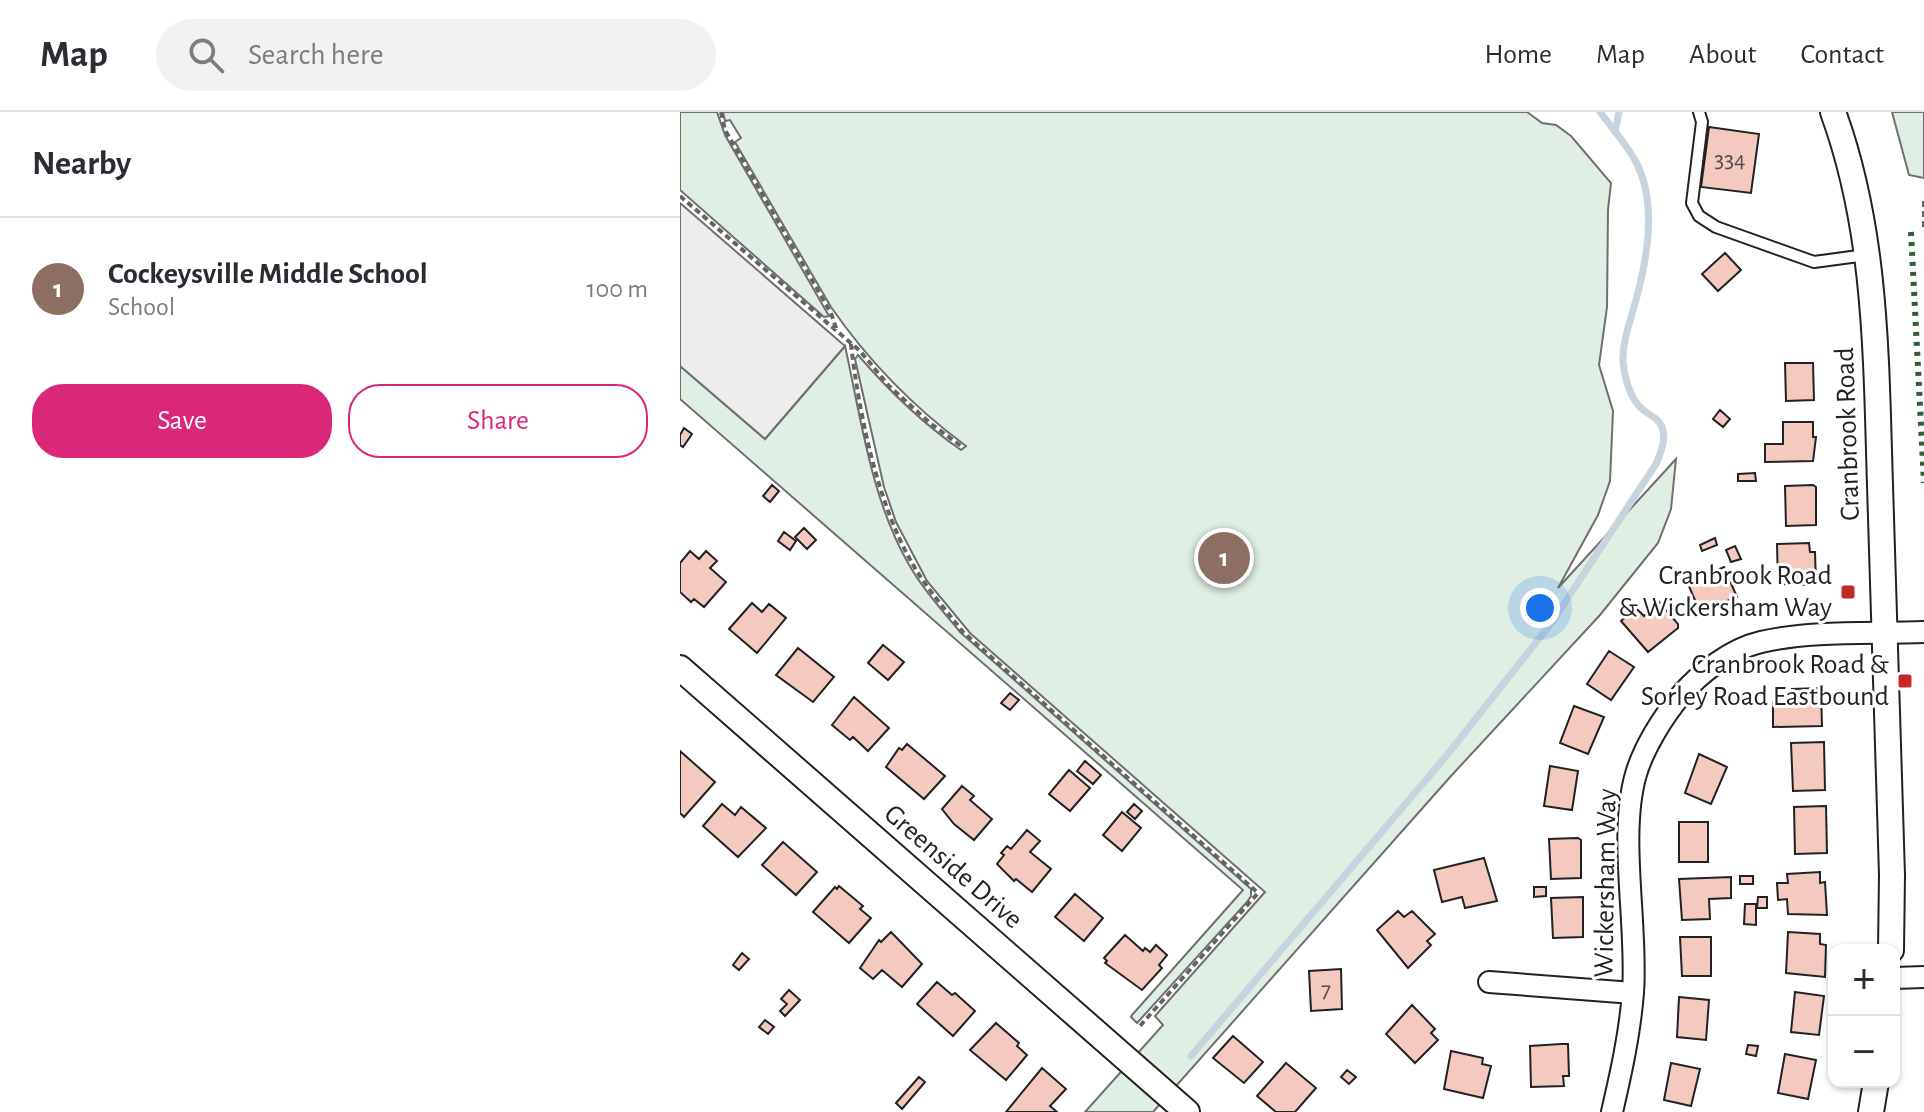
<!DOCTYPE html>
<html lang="en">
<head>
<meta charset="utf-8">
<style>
  body { margin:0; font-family:"Alegreya Sans",sans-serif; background:#f2f2f3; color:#2b2b33 }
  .controls { position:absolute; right:24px; bottom:24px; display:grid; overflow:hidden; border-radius:16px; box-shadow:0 2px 6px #0004 }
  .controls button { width:72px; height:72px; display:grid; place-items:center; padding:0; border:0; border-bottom:2px solid #e1e1e2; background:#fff; color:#2b2b33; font:40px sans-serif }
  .you { position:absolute; left:860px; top:496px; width:28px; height:28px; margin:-20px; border:6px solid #fff; border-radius:50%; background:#1a73e8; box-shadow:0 0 0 12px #1a73e833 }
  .badge { display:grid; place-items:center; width:52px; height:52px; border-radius:50%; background:#db2777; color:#fff; font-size:26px; font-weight:700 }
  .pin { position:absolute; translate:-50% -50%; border:4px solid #fff; box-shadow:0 2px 8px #0006 }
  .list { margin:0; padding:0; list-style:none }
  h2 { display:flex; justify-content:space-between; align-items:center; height:104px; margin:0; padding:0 32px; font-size:34px }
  h2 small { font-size:26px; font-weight:400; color:#7c7c81 }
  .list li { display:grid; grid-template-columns:52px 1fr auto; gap:24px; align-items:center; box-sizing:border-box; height:144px; padding:0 32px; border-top:2px solid #e1e1e2 }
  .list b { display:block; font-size:30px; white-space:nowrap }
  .list p { margin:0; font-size:26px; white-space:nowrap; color:#7c7c81 }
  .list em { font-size:26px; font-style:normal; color:#7c7c81 }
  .actions { display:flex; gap:16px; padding:24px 32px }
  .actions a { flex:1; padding:18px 0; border:2px solid #db2777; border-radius:32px; text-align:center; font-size:28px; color:#db2777 }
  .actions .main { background:#db2777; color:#fff }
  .icon { flex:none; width:44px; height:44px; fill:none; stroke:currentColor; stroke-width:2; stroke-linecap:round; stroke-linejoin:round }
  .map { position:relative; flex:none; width:1244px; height:1000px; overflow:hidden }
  header { display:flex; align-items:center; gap:48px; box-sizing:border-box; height:112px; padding:0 40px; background:#fff; border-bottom:2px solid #e1e1e2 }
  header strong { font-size:38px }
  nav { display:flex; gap:44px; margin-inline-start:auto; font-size:28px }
  .search { width:560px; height:72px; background:#f2f2f3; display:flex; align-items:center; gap:20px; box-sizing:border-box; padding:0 28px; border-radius:44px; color:#7c7c81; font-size:30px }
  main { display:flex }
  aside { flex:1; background:#fff }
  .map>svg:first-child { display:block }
  .green { fill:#e0efe3; stroke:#6f6f6f; stroke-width:2 }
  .parking { fill:#ededed; stroke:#6f6f6f; stroke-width:2 }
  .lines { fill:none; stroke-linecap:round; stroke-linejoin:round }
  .stream { stroke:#c7d3dd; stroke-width:7 }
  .building { fill:#f3c9c0; stroke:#222; stroke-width:2 }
  .service-casing { stroke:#222; stroke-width:14 }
  .minor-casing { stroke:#222; stroke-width:24 }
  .tertiary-casing { stroke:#222; stroke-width:28 }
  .path { stroke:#646464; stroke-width:4; stroke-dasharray:6 4; stroke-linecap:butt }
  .service { stroke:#fff; stroke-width:10 }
  .minor { stroke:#fff; stroke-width:20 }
  .tertiary { stroke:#fff; stroke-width:24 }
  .hedge { stroke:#2f5e38; stroke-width:6; stroke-dasharray:4 6; stroke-linecap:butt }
  .poi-dot { fill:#c62828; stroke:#fff; stroke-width:3 }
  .labels { text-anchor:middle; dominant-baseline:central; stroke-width:6; stroke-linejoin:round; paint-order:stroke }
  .number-label { font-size:24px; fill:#564c4a }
  .street-label { font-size:28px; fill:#222; stroke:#fff }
  .poi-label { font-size:28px; fill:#222; stroke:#fff; text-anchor:end }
</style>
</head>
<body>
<header>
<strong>Map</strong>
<div class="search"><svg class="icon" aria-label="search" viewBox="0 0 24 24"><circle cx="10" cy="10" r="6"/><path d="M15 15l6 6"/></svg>Search here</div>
<nav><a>Home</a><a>Map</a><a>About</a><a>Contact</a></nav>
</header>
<main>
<aside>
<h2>Nearby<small></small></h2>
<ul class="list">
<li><span class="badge" style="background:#8d6e63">1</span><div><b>Cockeysville Middle School</b><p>School</p></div><em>100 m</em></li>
</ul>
<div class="actions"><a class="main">Save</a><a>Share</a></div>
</aside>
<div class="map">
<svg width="1244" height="1000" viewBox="0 0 1244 1000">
  <rect width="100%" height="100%" fill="#fff"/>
  <path class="green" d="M0,0H37L45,23L149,204L144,205L0,78Z
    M43,0H847L862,11L876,13L891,24L931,71L928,98L927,195L919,253L933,299L930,369L918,403L878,476L996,347L991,397L978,431L920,503L771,664L473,1000H405L483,913L475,904L585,780L290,521L247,469L216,410L204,375L175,247L178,243C210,280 242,311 281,338L286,334C232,294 189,250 151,195L55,30L61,26L50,8L45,9Z
    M1212,0H1244V66L1229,63Z
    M165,234C181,306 191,386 228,451C242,476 262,498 280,520L571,777V784L567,790L457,911L451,905L452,903L563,778L0,287V254L85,327Z"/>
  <path class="parking" d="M0,91L165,234L85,327L0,254Z"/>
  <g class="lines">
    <path class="stream" d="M935,20L939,0
      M511,944L768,642L872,510L976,352C982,338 990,319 976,307C971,303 965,300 961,296C950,286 944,264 943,250C942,228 952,205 957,184C968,143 977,90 956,50C947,33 932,16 920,0"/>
  </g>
  <path class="building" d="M1029,15L1079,22L1071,81L1021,75Z
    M1045,141L1061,158L1038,179L1022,162Z
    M1105,251H1133L1134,288L1106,289Z
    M1040,298L1050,307L1043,315L1033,307Z
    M1103,310H1133V325H1136L1133,349L1085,350V332H1103Z
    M4,316L12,322L3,335L0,333V323Z
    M1075,361L1076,369H1058V362Z
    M92,373L99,379L90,390L83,384Z
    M1133,373L1136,375V413L1106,414L1105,374Z
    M124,416L136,428L127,437L115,425Z
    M104,420L116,429L110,438L98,429Z
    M1035,426L1037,433L1022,439L1020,433Z
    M1129,431L1130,440H1135L1136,473L1098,472L1097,432Z
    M1055,434L1061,447L1051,450L1046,438Z
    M10,439L19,447L26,439L37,449L30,456L46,470L24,495L14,487L11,490L0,480V451Z
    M1044,455L1057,485L1020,500L1005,465L1016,460L1019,466Z
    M979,490L998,512V516L968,540L941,509L956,496L964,504Z
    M72,491L82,500L89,492L106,506L77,541L49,517Z
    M203,533L224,550L208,568L188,551Z
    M118,536L154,565L133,590L96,563Z
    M929,539L954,555L931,588L907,572Z
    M1141,576L1142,614L1093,615V591H1112V577Z
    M330,581L339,588L330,598L321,591Z
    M174,585L209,616L188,639L173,625L170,628L152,613Z
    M894,594L924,605L908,642L880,631Z
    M1144,630L1145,678L1113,679L1111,631Z
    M227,632L265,664L244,687L206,655L219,636L222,638Z
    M0,639L35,670L4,705L0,701Z
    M1019,642L1047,655L1031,692L1005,681Z
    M405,649L421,663L413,672L397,659Z
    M870,654L898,659L892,698L864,694Z
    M389,658L410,676L390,699L369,682Z
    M282,674L294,684L290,688L312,707L294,728L274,712L262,697Z
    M42,692L55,703L61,695L86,716L58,745L23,714Z
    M454,692L462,699L455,707L447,700Z
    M1146,694L1147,741L1115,742L1114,695Z
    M442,700L461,716L442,739L423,723Z
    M999,710H1028V750H999Z
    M347,718L360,729L350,740L371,757L352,780L336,767L334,769L317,752L324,743L321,741L327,734L331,737Z
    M898,726L901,728V766L871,767L869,727Z
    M103,730L137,760L116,783L82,753Z
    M804,746L817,789L785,796L782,785L762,790L754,758Z
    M1140,760V771L1145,770L1147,803L1108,802L1107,787L1098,788L1097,771H1108L1107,762Z
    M1060,764H1073V772H1060Z
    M1051,765V786L1029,787L1030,807L1002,808L999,767Z
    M159,774L183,794L180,797L191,806L169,831L133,800L155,775L157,777Z
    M854,775H866V784L854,785Z
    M395,782L423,806L404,829L375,805Z
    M903,785V825L873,826L871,786Z
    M1078,785H1087V796H1077Z
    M1065,792H1076V813L1064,812Z
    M718,799L724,805L732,799L755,822L747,829L751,833L728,856L697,818Z
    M211,820L242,852L222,875L202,858L193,867L180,856L199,828L201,830Z
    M1108,820L1140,822V832L1146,833L1145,865L1106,861Z
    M445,823L463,839L465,836L470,840L476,833L487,843L479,853L482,856L462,878L425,851L427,849L424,846Z
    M1000,825H1031V864H1002Z
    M62,841L69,847L59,858L53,853Z
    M661,857L662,897L631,899L629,859Z
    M257,870L272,883L275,881L295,899L273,924L237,892Z
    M109,878L120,888L105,904L100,899L107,892L101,887Z
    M1115,880L1144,884L1139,923L1111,920Z
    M999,885L1029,888L1026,928L997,925Z
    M732,893L755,917L751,921L758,928L735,951L706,922Z
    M85,908L94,915L88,922L79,915Z
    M316,911L339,931L337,934L347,943L326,968L290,938Z
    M553,924L583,950L564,971L533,946Z
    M881,932H888L889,964H883L884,974L851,975L850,934Z
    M1068,933L1078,934L1076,944L1066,942Z
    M771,939L803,946L802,952L811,954L803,986L764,977Z
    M1105,942L1136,948L1128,987L1098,981Z
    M606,951L636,976L615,1000H596L577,984Z
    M991,951L1020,957L1011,994L984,988Z
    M362,956L386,977L370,994L377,1000H326Z
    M667,958L676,965L669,972L661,965Z
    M239,965L245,970L222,997L216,991Z"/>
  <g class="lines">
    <defs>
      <path id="service" d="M1019,0L1022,10L1012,91L1019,104L1036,115L1134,150L1186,143"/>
      <path id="minor" d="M1214,866L1244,865
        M809,870L953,881
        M932,1000C941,961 950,921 953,880C958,814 938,724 956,662C964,635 983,605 1001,583C1020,561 1051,537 1081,530C1133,518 1190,522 1244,520"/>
      <path id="tertiary" d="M1153,0C1197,120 1196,247 1200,373C1204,503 1208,633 1212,763L1211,838
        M0,556L507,1000
        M1191,1000L1196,970"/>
    </defs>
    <use href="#service" class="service-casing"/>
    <use href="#minor" class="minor-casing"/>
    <use href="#tertiary" class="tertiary-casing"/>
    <path class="path" d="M41,0L45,18L151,201L157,219
      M0,84L180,239L209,274L250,311L281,334
      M1244,89V116
      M171,232C179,302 197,390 232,451C246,476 266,498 283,520L578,781L459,915"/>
    <use href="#service" class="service"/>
    <use href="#minor" class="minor"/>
    <use href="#tertiary" class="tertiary"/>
    <path class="hedge" d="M1231,120L1244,371"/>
  </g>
  <g class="poi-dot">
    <rect x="1160" y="472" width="16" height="16" rx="4"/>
    <rect x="1217" y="561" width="16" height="16" rx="4"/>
  </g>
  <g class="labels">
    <g class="number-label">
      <text x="1050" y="48">334</text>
      <text x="646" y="878">7</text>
    </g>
    <g class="street-label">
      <text transform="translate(1168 322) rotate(-92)">Cranbrook Road</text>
      <text transform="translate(273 755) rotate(41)">Greenside Drive</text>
      <text transform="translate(926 771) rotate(-89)">Wickersham Way</text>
    </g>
    <g class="poi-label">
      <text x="1152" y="464">Cranbrook Road<tspan x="1152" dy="32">&amp; Wickersham Way</tspan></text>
      <text x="1209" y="553">Cranbrook Road &amp;<tspan x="1209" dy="32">Sorley Road Eastbound</tspan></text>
    </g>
  </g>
</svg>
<div class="controls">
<button>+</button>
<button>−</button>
</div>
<div class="you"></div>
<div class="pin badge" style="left:544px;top:446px;background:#8d6e63">1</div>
</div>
</main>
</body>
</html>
